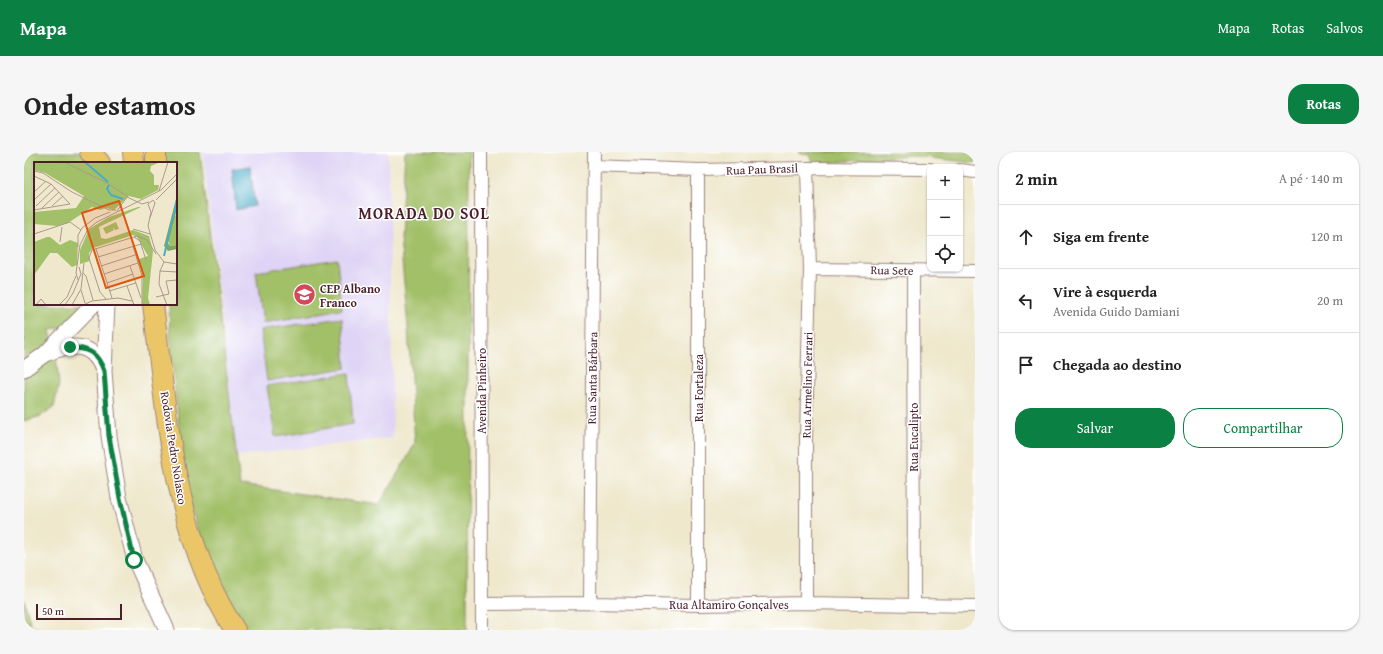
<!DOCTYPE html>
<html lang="pt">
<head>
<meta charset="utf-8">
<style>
  body { margin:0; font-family:"Gentium Book Plus",serif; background:#f6f6f6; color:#222 }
  .controls { position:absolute; right:12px; top:12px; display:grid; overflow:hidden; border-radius:8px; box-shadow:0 1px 3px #0004 }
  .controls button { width:36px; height:36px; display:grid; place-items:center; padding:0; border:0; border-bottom:1px solid #e0e0e0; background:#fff; color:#222; font:20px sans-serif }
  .scale { position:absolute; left:12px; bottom:10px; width:86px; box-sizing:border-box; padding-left:4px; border:2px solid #4a1f2b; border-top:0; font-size:11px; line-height:14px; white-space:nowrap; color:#4a1f2b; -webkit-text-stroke:3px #fff; paint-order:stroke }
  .stop { position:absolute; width:12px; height:12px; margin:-9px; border:3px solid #0b8043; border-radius:50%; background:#fff }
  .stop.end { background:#0b8043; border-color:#fff; box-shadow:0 1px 4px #0008 }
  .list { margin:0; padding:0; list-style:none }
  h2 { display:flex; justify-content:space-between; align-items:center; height:52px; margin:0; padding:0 16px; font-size:17px }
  h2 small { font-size:13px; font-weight:400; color:#767676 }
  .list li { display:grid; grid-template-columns:26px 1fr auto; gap:12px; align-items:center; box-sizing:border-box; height:64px; padding:0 16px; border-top:1px solid #e0e0e0 }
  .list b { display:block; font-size:15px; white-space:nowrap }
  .list p { margin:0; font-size:13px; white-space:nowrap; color:#767676 }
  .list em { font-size:13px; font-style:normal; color:#767676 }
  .actions { display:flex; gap:8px; padding:12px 16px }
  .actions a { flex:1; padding:9px 0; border:1px solid #0b8043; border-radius:16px; text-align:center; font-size:14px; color:#0b8043 }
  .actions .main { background:#0b8043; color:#fff }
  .icon { flex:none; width:22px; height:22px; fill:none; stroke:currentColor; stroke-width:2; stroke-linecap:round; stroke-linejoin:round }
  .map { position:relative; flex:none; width:951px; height:478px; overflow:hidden; border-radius:16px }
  header { display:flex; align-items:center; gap:24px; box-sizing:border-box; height:56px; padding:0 20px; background:#0b8043; color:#fff }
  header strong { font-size:19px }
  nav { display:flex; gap:22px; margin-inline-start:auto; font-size:14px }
  .intro { display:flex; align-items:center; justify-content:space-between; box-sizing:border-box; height:96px; padding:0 24px }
  h1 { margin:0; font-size:28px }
  .button { padding:10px 18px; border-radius:16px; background:#0b8043; color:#fff; font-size:14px; font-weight:700 }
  main { display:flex; gap:24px; padding:0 24px }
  aside { flex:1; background:#fff; border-radius:16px; box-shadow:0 1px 3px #0004 }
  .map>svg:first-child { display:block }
  .built { fill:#dfd4f5 }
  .green { fill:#a2c068; stroke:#76704a }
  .water { fill:#48acc7; stroke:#496679 }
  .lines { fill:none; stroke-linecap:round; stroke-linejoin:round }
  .minor-casing { stroke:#9c847c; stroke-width:14 }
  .tertiary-casing { stroke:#9c847c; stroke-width:17 }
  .trunk-casing { stroke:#9c847c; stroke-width:22 }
  .minor { stroke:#fff; stroke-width:12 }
  .tertiary { stroke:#fff; stroke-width:15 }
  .trunk { stroke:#ebc669; stroke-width:20 }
  .route { stroke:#0b8043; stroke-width:5 }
  .labels { text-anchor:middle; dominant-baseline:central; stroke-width:3; stroke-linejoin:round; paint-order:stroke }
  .street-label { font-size:12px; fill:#4a1f2b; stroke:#fff }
  .poi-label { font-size:12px; font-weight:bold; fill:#4a1f2b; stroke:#fff; text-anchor:start }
  .district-label { font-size:16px; font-weight:bold; letter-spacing:1px; fill:#4a1f2b; stroke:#fff }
  .inset-river { fill:none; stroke:#48acc7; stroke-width:2 }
  .inset-road { fill:none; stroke:#ad988c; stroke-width:1 }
  .view { fill:#e0560e; fill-opacity:0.15; stroke:#e0560e; stroke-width:2 }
  .inset-edge { fill:none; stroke:#4a1f2b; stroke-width:2 }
</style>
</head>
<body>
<header>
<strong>Mapa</strong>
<nav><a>Mapa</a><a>Rotas</a><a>Salvos</a></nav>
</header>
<div class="intro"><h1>Onde estamos</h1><a class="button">Rotas</a></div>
<main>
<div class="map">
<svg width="951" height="478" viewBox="0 0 951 478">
  <rect width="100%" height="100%" fill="#fff"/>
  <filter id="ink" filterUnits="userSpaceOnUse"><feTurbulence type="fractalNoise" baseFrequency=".025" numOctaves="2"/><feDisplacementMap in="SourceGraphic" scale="8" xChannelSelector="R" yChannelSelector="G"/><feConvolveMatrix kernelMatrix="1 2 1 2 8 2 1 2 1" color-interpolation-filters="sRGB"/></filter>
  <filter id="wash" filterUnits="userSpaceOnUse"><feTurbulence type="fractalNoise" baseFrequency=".012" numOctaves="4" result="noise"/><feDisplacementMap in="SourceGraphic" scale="16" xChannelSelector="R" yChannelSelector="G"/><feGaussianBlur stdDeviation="0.9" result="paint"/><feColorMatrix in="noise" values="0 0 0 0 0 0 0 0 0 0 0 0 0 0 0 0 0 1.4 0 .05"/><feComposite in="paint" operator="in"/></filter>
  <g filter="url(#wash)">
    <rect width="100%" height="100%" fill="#efe8cd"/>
    <path class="built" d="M179,0H364L369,286L213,304Z"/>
    <path class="green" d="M0,0H56L63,11H11V152H60L38,175L26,178L32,204L35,232L30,255L17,264L0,269Z
      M139,0H176L216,333L355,353L391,292L384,175L376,86L381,0H445L443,476L444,478H225L209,458L183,405L167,356L158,309L146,184L145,152H152V11H140Z
      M775,0H951V11L889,4L787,12V4Z
      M313,107L318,157L239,171L232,120Z
      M318,166L322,216L243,229L236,178Z
      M325,221L329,272L251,285L243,234Z
      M0,447L7,474L21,478H0Z"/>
    <path class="water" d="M226,14L231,54L212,58L208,17Z"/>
  </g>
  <g filter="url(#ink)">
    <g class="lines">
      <defs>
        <path id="minor" d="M457,0L458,478
          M570,14L674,18L783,16L906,17
          M674,18V453
          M936,18L951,20
          M786,117L951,119
          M889,119L890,452
          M566,451L570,0
          M782,451V286L786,117L783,16
          M458,452L566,451L674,453L782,451L951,454"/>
        <path id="tertiary" d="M83,152L80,219L85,284L95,346L111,408L143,478
          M24,201C48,192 69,190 79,218
          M0,217L21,202L70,152"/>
        <path id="trunk" d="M66,0L76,11
          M109,0L110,11
          M132,0V11
          M129,152C143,262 149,383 211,478"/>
      </defs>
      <use href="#minor" class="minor-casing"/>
      <use href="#tertiary" class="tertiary-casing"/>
      <use href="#trunk" class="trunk-casing"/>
      <use href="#minor" class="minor"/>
      <use href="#tertiary" class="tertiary"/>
      <use href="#trunk" class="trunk"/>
    </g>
  </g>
  <g class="lines" filter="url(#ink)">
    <path class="route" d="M46,195C65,197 73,200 80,219L85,284L96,346L110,408"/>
  </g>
  <defs>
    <symbol id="university-disc" viewBox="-11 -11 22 22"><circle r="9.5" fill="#d1495b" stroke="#fff"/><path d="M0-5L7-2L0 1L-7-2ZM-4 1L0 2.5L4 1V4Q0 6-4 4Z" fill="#fff"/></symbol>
  </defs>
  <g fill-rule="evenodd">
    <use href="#university-disc" x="268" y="130" width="25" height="25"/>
  </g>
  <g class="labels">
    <g class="street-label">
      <text transform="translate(738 17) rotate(-2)">Rua Pau Brasil</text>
      <text transform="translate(868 118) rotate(1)">Rua Sete</text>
      <text transform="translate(568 226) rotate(-89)">Rua Santa Bárbara</text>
      <text transform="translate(783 233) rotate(-89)">Rua Armelino Ferrari</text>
      <text transform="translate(674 236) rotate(-90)">Rua Fortaleza</text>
      <text transform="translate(457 239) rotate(-90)">Avenida Pinheiro</text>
      <text transform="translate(889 285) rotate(-90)">Rua Eucalipto</text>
      <text transform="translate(150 296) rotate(81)">Rodovia Pedro Nolasco</text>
      <text x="705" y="452">Rua Altamiro Gonçalves</text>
    </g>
    <g class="poi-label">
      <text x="296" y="136">CEP Albano<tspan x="296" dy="14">Franco</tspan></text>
    </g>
    <g class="district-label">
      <text x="400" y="61">MORADA DO SOL</text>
    </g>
  </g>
  <g transform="translate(10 10)">
    <rect width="143" height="143" fill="#efe8cd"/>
    <path d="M0,0H126L117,4L116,9L120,13V23H125L124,28L107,37L95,34L80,48L72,46L66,48L58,45L34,61L23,64L0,62V50L42,46L50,34L11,11L0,8ZM104,45H107L65,65L67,76L72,77L99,68L115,74L119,89L114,136L116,143H108L109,115L105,97L114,94L103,75L99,73L59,86L55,91L56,99L46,102V88L55,67L75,55ZM143,52V83L136,84L134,78L140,55ZM82,60L85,67L81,68L79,65L80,68L72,72L69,66ZM13,75H16L26,83L36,78L44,81L43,103L38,105L23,91H16L0,113V80Z" fill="#a2c068"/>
    <path d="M143,33V47L134,81L136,84L143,83V87L134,89L130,84Z" fill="#81a65c"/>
    <path class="inset-river" d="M51,0L74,20M75,23L73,27L77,33L89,37M130,94L143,38"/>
    <path class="inset-road" d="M30,0L73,21L93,34M0,9L9,11L38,30L75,48H82M0,14L17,22L36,42L0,48M125,29L134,0M0,30L12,19M0,38L17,22M122,38L143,17M2,44L21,26M18,44L29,34M8,46L25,30M83,49L93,35L108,42L115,40M116,56L121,41L119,38L114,42L117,50L114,64L121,88L130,100L143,102M99,67L116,72M0,72L36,60L47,68M100,75L106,79L112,98M26,80L28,65M99,84L108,114V143M44,85V73L48,66L61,56L76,50M62,87L78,136M64,95L107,82M130,100L126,109L125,122L133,143M67,104L101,93M96,104L107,136M126,109L143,110M49,111L52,114L59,138M70,112L104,101M44,118L42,111L46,83L54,67L63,60L127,28L143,12M73,121L99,112M93,124L100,143M47,128L51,141M75,129L102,121M122,135L135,132L132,119L143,118M72,137L66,130L55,96L58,88L103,74L113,78L122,92M2,143L7,137L12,143M25,143L33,135L42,114M31,143L39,131L47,112L45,105M38,143L47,127L50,101M49,143L58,139L84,136L98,139"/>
    <path class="view" d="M85,39L110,114L72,126L48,51Z"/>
    <rect width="143" height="143" class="inset-edge"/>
  </g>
</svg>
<div class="controls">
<button>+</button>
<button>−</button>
<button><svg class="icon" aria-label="locate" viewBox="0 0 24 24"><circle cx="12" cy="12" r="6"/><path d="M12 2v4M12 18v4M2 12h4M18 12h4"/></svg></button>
</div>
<div class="scale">50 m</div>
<div class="stop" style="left:110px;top:408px"></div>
<div class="stop end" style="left:46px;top:195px"></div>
</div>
<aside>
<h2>2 min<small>A pé · 140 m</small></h2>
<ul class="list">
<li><svg class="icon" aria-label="ahead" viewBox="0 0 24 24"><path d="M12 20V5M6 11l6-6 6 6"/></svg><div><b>Siga em frente</b></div><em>120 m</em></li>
<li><svg class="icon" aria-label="left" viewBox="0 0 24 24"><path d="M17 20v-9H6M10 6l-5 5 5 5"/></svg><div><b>Vire à esquerda</b><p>Avenida Guido Damiani</p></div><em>20 m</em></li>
<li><svg class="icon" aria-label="arrive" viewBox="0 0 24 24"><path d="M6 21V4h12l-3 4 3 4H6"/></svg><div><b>Chegada ao destino</b></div></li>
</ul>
<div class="actions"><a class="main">Salvar</a><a>Compartilhar</a></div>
</aside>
</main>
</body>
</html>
